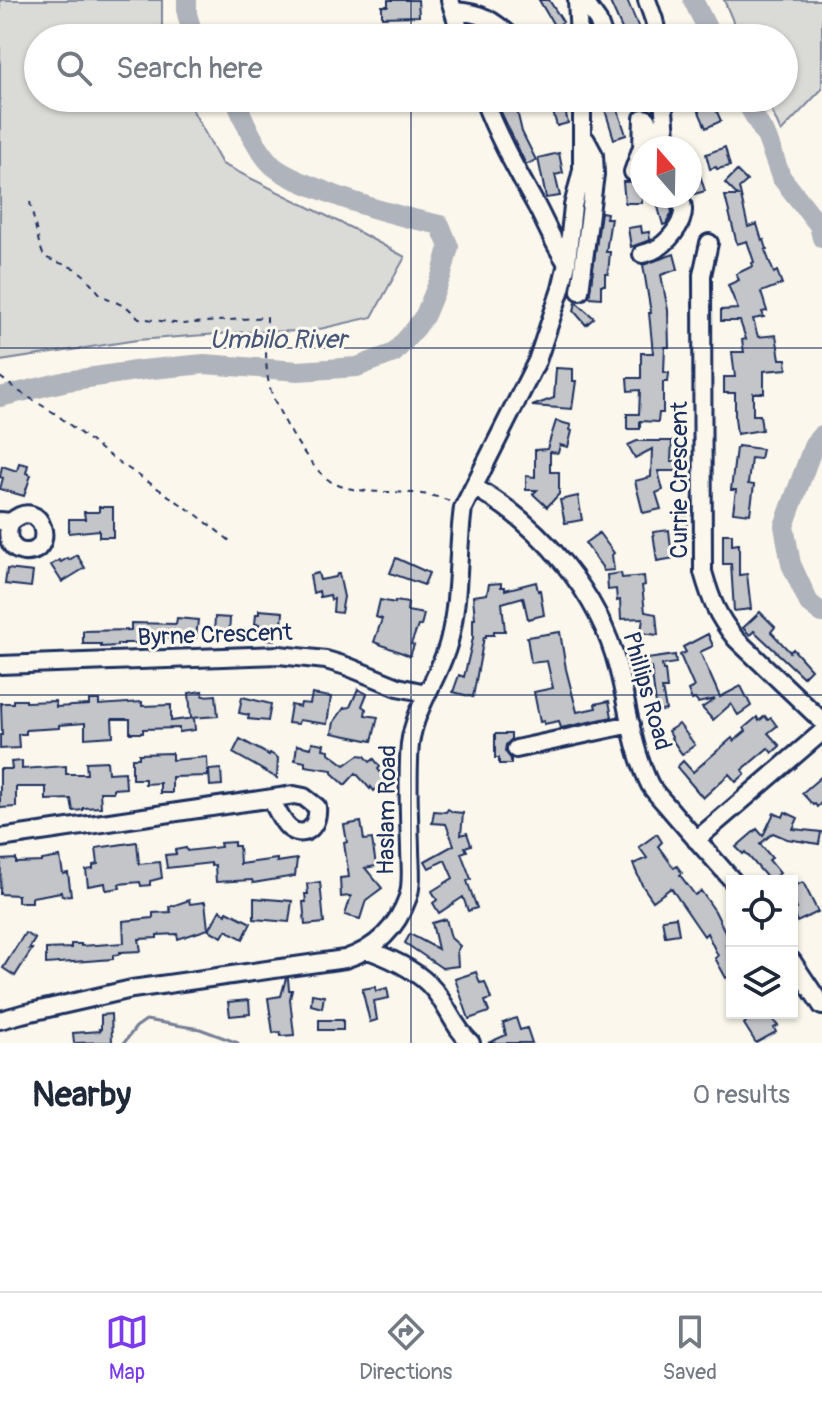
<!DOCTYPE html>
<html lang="en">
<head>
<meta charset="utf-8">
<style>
  body { margin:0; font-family:Pangolin,sans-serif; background:#f6f6f7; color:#1f2937 }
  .controls { position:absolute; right:24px; bottom:24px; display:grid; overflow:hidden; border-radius:0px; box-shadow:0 2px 6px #0004 }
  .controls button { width:72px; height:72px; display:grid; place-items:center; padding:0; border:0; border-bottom:2px solid #e0e1e3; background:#fff; color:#1f2937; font:40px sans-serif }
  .compass { position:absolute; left:630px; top:136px; width:72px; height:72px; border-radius:50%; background:#fff; box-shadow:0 2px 6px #0004; rotate:340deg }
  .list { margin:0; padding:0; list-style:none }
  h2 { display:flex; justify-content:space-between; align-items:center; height:104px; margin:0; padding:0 32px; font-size:34px }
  h2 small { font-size:26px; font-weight:400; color:#747a83 }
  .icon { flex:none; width:44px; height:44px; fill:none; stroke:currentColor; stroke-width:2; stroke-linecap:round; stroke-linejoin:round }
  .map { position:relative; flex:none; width:822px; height:1043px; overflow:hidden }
  .search { position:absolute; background:#fff; box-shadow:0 2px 6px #0004; left:24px; right:24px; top:24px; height:88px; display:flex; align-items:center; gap:20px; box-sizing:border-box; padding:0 28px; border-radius:44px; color:#747a83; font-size:30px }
  .sheet { height:248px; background:#fff }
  nav { display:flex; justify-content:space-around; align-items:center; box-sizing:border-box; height:112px; border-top:2px solid #e0e1e3; background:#fff; font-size:22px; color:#747a83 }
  nav a { display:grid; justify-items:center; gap:4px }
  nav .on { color:#7c3aed }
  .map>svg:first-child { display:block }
  .green { fill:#dadad7; stroke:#7a849a; stroke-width:2 }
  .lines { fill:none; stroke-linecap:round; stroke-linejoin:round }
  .stream { stroke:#747e96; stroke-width:3 }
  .river { stroke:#afb3bb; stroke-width:20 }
  .building { fill:#c3c5c9; stroke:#1b2f5e; stroke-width:2 }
  .minor-casing { stroke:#1b2f5e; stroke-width:22 }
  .path { stroke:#1b2f5e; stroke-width:2; stroke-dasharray:6 6; stroke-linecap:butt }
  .minor { stroke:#fbf7ec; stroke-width:16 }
  .grid { fill:none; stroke:#1b2f5e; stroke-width:2; stroke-opacity:0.55 }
  .labels { text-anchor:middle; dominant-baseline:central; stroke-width:6; stroke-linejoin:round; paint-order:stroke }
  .street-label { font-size:24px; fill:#1b2f5e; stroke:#fbf7ec }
  .water-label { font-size:26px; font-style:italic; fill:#47577a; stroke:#fbf7ec }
</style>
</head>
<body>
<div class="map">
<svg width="822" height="1043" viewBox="0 0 822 1043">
  <rect width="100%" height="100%" fill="#fbf7ec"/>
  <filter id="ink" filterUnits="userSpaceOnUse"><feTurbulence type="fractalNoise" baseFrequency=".0125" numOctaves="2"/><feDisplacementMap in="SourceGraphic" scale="16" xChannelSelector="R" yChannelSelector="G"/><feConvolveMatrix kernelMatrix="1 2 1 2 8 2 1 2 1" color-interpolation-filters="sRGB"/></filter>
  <g filter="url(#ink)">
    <path class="green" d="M0,0H162V38H38V98H186L222,164L355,230L405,257L372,317L311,331L246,332L137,340L0,361Z
      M724,0H822V89L781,132L766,98H784V38H740Z"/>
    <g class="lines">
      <path class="stream" d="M124,1043L136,1027L146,1020L200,1029L238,1043"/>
      <path class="river" d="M187,0V14L194,38
        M693,0L712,38
        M744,98L767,138L781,177L819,225L822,238
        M0,397L67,381L142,370L204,364L298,371L357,367L394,353L416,328L425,315L442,274L449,247L440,225C395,216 352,203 309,185C297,180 280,173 271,164C255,147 243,119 235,98
        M822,435L814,444L784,526L791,564L809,603L822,613"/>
    </g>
    <path class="building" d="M388,0H418L419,16L382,17V6H388Z
      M539,0H549L563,22L555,27Z
      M609,0H627L640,31L638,32L639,38H626Z
      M495,98H514L522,132L536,160L526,165L500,110L505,109Z
      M693,98H711L721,121L706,128Z
      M559,102L561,107L564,106L568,123L557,126L551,105Z
      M617,107L626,135L614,139L605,110Z
      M725,147L730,166L717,169L716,167L710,169L706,154Z
      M559,153L563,173L555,175L560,196L546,198L538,158Z
      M737,171L747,181L739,188L748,227L757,224L762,241L764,240L767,249L765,250L774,273L777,271L782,284L761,292L767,311L762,312L764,317L753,319L758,337L776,335L780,359H786L787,369L764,371V393H753V415H760L762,430L737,434L735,418V393H724V377H735L732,352H744L742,340L746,339L740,321H721V310L738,309L728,285L739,280L736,274L753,266L752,263L754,262L747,241L737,244L725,196H738L725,183Z
      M699,172L705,191L691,195L690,175Z
      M642,181V203H625L623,182Z
      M655,196H669L672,213L666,224L663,225Z
      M601,212L607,213L606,218H611L606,252H610L608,274H605V285H601V298L589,297Z
      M641,226L642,233L649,232L650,240L631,247L628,228Z
      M674,254L678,269L661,275L668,310L669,347H665L664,372L669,373L668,382H663V413H659L658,422L640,421V429H627V414H639L640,390L628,391L627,378H641V353H653L649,313H651L643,265Z
      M576,302L594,318L586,325L574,311Z
      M556,368L573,369V381H576L572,409L532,406L554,398Z
      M556,421L571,425L570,430L572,431L568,447L560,445L558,453L550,452V472H559V494L547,507L533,494L537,490H526V476L535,477V450L547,449Z
      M637,441H672L671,461H680V471H658L663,490L656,493L661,509L643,513L635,481L651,477L652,449L635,458L628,445Z
      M738,446L762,449L760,459L751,458L748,484L754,485L750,514L733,512L736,490H731L736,448H738Z
      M19,463L28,465L26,473L31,475L24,496L0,489L3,478L0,477L2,466L17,471Z
      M578,496L582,520L565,523L560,500Z
      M99,507H113V537H99V530L69,533V519H85L84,512H99Z
      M675,517H687V529H676Z
      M669,530L671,549H674L675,558L657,561L653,532Z
      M599,533L614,553L612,555L614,570L603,571L602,567L585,543Z
      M723,534H732V545L739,544V575L747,574L751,609L734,611L731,564H723Z
      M77,555L85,568L62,582L51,565L59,560L61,562L68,558L69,560Z
      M396,558L429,573L424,585L390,573Z
      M7,569L33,572L31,587L5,584Z
      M318,573L320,580L336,577L337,574H339L344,597L341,613L333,612L334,599L331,600L330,595L320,597L319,591L313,593L310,575Z
      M621,573L622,578L644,576L645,585L642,586L645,612L656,614L658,635L641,633L643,618L621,619L620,600L617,601L616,589L608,590L607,575Z
      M536,582L538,591L540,590L544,615L528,619L523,597L502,603L505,631H494V635H486V637H484L473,697L453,692L459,675L464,677L469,656L473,638V619H475L473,596L487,594L489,584L501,583V587H505V590Z
      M380,600L395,603V601L408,603L407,611L424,614L421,626H418L411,644L414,645L410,656L374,642L382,619L376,617Z
      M259,610L283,612L282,626H276L275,640L257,638L259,624H255L256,614H259Z
      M760,612L775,627L771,632L790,652L793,649L811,669L803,677L754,631L750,635L743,628Z
      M215,617L230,618L229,635L214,634Z
      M177,618L198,620L196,638L182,637V640L153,638V643H124V644H117V646L101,647V644H83V631L131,630V623L176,624Z
      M560,632L566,669L577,712L596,708L595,704L609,701L612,717L561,728L559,721L544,724V721L540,722L534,692L553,688L547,661L531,663L527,637Z
      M708,634L713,646L700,652L720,697L741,686L751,706L738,715L731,704L713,720L702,708L715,699L698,703L695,699L692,700L688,690L694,687L680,655L686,652L683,647Z
      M675,655L676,663L662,665L663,670H665L667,689H662L666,710L657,712L651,667H648L647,659Z
      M358,689L367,694L362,706L366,709L365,715L378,717L372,741L332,733L334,722L344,708L350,707Z
      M202,691L203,696L216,695L218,716L191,718L189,693Z
      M312,694L331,697L327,724L299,720L298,724L288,723L291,705L300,707L301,703L310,704Z
      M242,697L271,704L268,721L248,719L249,715L239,713Z
      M13,700H26V702L55,701L56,707L89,705V700H99V705L142,702V706L171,705V721L194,718L195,730L179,732V728L143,729V733H130V719H112L113,736L85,738V723L59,725V728L26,730V734H18L19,748L0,749V735H2L1,703H13Z
      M765,716L768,720L771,718L777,726L768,733L780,746L772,753L768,748L742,770L745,774L736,782L729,774L703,798L677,767L683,761L693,772L732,738L734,741L746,731L744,728L757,717L759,721Z
      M679,724L695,745L682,754L671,738L672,737L668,731Z
      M495,734H511V740L506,745L505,751L511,759V764H499V758H495Z
      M240,739L269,755L270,753L278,758L277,778L233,753Z
      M312,742L324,744L323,749L329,750V753L345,765L359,755L365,756L370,762L374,759L380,767L378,769L384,777L383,783L374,791L371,787L370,789L356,773L345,785L332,773V770L305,766V762L295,760L297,745L311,748Z
      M172,753V760L207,757L208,776L172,777V793H160V783L145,784V779H132V758H139V754Z
      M22,761V769L66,766V774H87L86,762L107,761L108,773L125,772L126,788L113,789V792H100L101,807L83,808V810L73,811L71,799L46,800V787H16V807L0,808V769H12L11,762Z
      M221,769L222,785L210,786L209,770Z
      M822,776V802L817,807L815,804L813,805L802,793Z
      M448,809L453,812L463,813L461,835L467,833L471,845L465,847L467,851L461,853L471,879L467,881L477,908L468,911L463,897L439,913L433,903L437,900L432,891L453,878L445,860L429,868L425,861L454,845L446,824L432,823L434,811L446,812Z
      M785,812L798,818L793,829L821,832L819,844L787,839L773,833L760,844L772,858L769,860L780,873L770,881L745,852L743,854L736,847L757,829L763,836L774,813L783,817Z
      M361,822L364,840L372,839L376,866L365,868L382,888L366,900L360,919L345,915L351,896L341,897L340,878L349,877L344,843L347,842L344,825Z
      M657,834L662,842L658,846L674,868L677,866L682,873L680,875L695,895L701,891L715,911L730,942L726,945L732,957V975L726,978L715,958L718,956L707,933L704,936L671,888L653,901L642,885L633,864L647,858L639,847Z
      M137,842L139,864L160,862L162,878L150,881V885L141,886L140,882L119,884L120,888L106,890L105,883L88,886L86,870L93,869V865L98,864L96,848Z
      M234,842V846H239L240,864L277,859V862L297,859L295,876L253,883L252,880L216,882L215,865L211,866V863L167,868L165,855L176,854L175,850L186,848L187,851L221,847L220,843Z
      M60,857L63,874L68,873L71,895L62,896L61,892L32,897V902H18V895L0,894L1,860L16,859V863L42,862V860Z
      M320,882L324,923L305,925L303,902H306L305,894H308L307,884Z
      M803,882L818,912L797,922L792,911L797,909L792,898V887Z
      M254,898L292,901L289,922L254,919Z
      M189,900L190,904L205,902L208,929L178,939L177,934L157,935V938L139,939L141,951L120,952V954L113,955V959L46,964V949L71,948V944H81V946L124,943L123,921L153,918V913L171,912L169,907Z
      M220,910L226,914L227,911L251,923L243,939L226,930L222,937L209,930Z
      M676,917L679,934L665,936L662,919Z
      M446,919L451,938L460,946L457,951L458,966L442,968L405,943L410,934L438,949L432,923Z
      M25,933L35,939L29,949H32L15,976L3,968Z
      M476,972L480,983L485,982L491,999L485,1001L489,1012L469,1019L455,979Z
      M286,978H288L289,990H292L290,999L294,1035L281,1036L280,1032L273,1033L268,998L281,996Z
      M375,987L376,991L387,988L389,998L374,1001L377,1020L370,1022L362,989Z
      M312,994L324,996L322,1008L311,1005Z
      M249,1000L250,1014L230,1016L228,1002Z
      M749,1013H767L778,1026L774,1028L776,1032L756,1043L744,1024L746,1022L743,1017Z
      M111,1014L112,1042L74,1043L73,1033L100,1031L99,1029H101V1015Z
      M516,1018L520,1030L527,1028L532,1043H488L506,1035L503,1023Z
      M319,1020H343V1030H319Z"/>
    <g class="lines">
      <defs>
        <path id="minor" d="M450,0L462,38
          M577,0L579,38
          M583,0L598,21L604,38
          M647,0L654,20L658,38
          M454,11C482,13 492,19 513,38
          M483,98C497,136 517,171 537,207C547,226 554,245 567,263
          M663,98L667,148
          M633,172L642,147L643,118L647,119L665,148
          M709,243L702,275L703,572C711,600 717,616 736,639L822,721
          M642,254C646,253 650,252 654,250C667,244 684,224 683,209C683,204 681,200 680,196
          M580,291L595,174L594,155L586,140
          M474,487C541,525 599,593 618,668C628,706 632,749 650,785C655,793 663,801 669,808C690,833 712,857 733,881
          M0,521L11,522C43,493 58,555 24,552C9,550 5,534 11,522
          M0,665L279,655L326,660L346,666L398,687L426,693
          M516,749L631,724
          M0,838L294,795L304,797L317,807C319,824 306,841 289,828C281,821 276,808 271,799
          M696,840L822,732
          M368,950C390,958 419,971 434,990C448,1007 454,1028 471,1043
          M792,961L822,1006
          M0,1020L22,1014L132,989L345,959C376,949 397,928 408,897C413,882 410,863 410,848C409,813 407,778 410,744C415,706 440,677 449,641C460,599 457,551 463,508L537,361L561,289L567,263L573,206L582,170V98"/>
      </defs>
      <use href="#minor" class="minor-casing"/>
      <path class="path" d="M30,202L39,243L44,257L76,269L85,276L101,295L128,308L139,318L182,324L267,317C267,339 264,362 269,384C274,408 306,462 325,477C331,483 339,486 347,488C381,496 416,487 449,501
        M0,377L20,392L56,414L104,452L197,515L230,541"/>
      <use href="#minor" class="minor"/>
    </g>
  </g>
  <path class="grid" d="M411,0V38M411,98V1043M0,348H822M0,695H822"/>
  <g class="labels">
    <g class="street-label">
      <text transform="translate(679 480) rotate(-90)">Currie Crescent</text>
      <text transform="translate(215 635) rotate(-2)">Byrne Crescent</text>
      <text transform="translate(647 691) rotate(74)">Phillips Road</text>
      <text transform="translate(387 810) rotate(-89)">Haslam Road</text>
    </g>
    <g class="water-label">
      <text x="278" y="340">Umbilo River</text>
    </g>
  </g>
</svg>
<div class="controls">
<button><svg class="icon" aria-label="locate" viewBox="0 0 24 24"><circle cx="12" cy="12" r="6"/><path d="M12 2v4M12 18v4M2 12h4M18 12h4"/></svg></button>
<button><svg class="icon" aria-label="layers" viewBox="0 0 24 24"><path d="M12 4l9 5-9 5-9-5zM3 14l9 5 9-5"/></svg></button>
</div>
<svg class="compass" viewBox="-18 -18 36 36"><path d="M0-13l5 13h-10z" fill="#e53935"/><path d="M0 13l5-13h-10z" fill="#747a83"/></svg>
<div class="search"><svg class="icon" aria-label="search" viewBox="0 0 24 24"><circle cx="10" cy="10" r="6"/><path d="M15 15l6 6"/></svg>Search here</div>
</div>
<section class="sheet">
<h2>Nearby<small>0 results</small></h2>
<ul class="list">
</ul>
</section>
<nav>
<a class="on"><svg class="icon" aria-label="map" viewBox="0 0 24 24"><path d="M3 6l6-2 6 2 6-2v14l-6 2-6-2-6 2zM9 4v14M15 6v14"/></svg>Map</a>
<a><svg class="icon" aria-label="directions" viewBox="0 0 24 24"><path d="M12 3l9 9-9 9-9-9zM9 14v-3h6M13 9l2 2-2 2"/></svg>Directions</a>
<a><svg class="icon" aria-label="saved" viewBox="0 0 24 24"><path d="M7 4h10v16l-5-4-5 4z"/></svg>Saved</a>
</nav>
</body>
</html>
